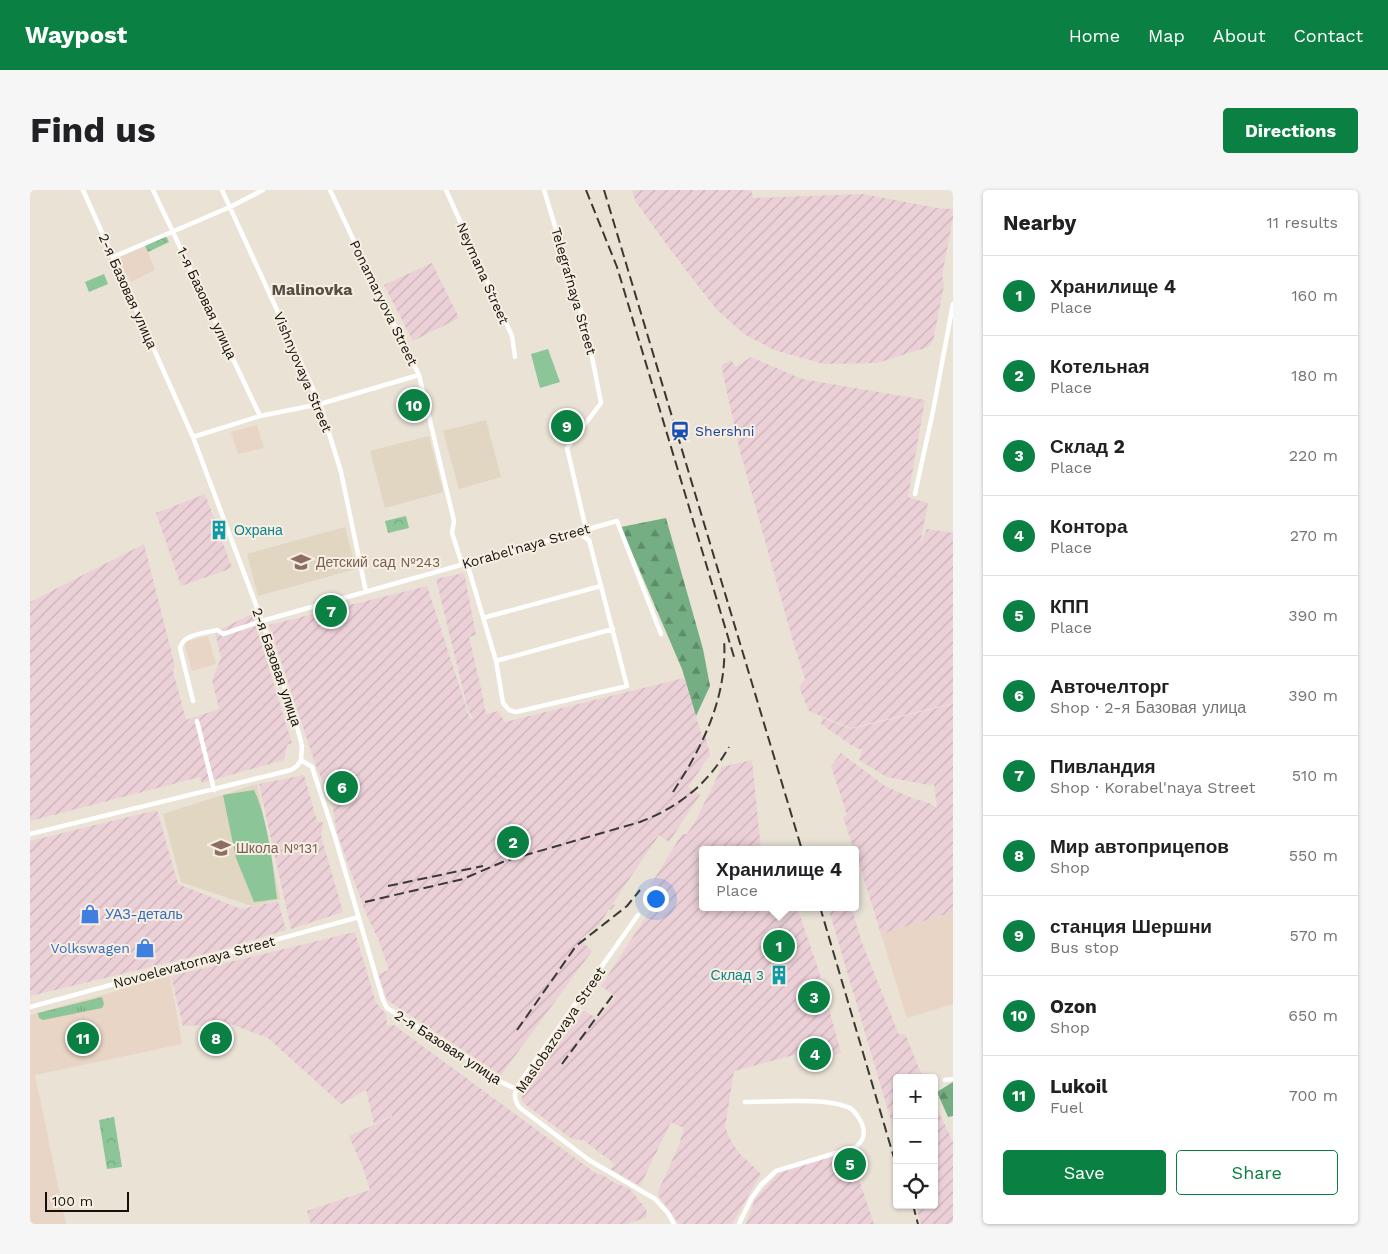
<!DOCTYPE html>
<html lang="en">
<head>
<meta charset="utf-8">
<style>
  body { margin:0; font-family:"Work Sans",sans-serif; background:#f6f6f6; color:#202124 }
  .controls { position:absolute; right:15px; bottom:15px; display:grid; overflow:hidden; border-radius:5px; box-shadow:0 1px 4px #0004 }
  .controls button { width:45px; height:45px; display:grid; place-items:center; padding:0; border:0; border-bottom:1px solid #e0e0e0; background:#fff; color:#202124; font:25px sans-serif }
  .scale { position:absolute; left:15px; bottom:12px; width:84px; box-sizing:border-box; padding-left:5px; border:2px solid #15120e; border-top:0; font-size:14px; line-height:18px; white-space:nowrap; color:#15120e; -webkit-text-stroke:4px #f6efe2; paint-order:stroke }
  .you { position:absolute; left:625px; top:708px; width:18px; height:18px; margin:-12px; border:4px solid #fff; border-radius:50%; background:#1a73e8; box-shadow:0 0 0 8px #1a73e833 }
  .badge { display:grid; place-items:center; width:32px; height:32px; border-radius:50%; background:#0b8043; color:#fff; font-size:16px; font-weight:700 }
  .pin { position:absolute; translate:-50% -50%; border:2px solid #fff; box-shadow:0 1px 5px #0006 }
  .popup { position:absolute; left:669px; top:656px; width:160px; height:65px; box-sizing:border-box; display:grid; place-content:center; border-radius:5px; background:#fff; filter:drop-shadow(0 1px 4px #0005); font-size:16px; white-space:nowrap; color:#757577 }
  .popup b { font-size:19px; color:#202124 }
  .popup::after { content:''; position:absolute; left:50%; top:100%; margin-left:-10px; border:10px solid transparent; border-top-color:#fff }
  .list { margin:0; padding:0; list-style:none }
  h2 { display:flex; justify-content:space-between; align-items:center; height:65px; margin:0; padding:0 20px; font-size:21px }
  h2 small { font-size:16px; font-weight:400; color:#757577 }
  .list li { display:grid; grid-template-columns:32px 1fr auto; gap:15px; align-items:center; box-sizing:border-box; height:80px; padding:0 20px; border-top:1px solid #e0e0e0 }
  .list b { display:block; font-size:19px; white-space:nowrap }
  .list p { margin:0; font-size:16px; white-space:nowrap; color:#757577 }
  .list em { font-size:16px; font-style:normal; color:#757577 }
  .actions { display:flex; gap:10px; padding:15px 20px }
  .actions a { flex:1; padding:11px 0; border:1px solid #0b8043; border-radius:5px; text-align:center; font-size:18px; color:#0b8043 }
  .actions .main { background:#0b8043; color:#fff }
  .icon { flex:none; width:28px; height:28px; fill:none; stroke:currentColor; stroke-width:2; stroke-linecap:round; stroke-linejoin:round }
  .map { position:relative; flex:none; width:923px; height:1034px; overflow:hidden; border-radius:5px }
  header { display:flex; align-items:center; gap:30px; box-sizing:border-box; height:70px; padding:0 25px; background:#0b8043; color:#fff }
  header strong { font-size:24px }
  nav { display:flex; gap:28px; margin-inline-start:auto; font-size:18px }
  .intro { display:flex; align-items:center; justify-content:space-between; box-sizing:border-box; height:120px; padding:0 30px }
  h1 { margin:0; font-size:35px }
  .button { padding:12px 22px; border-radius:5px; background:#0b8043; color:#fff; font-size:18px; font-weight:700 }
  main { display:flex; gap:30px; padding:0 30px }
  aside { flex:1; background:#fff; border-radius:5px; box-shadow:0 1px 4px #0004 }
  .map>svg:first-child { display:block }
  .commercial { fill:#e8d5c5 }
  .industrial { fill:url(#industrial-furrows) }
  .built { fill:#e0d6c1 }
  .grass { fill:url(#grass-tufts) }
  .forest { fill:url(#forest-firs) }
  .park { fill:url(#park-crowns) }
  .pitch { fill:#8bc598 }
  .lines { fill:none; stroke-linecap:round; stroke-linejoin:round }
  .street { stroke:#fff; stroke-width:4.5 }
  .rail { stroke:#3b3732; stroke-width:2; stroke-dasharray:10 5; stroke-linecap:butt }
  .labels { text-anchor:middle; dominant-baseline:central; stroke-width:4; stroke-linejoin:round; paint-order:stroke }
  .street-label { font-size:14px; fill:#15120e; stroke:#f6efe2 }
  .transit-label { font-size:14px; fill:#164399; stroke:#f6efe2; text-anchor:start }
  .culture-label { font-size:14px; fill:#0d838f; stroke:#f6efe2; text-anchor:start }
  .education-label { font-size:14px; fill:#785e54; stroke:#f6efe2; text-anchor:start }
  .shop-label { font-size:14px; fill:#366cbe; stroke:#f6efe2; text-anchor:start }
  .quarter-label { font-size:16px; font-weight:bold; fill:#544e43; stroke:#f6efe2 }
</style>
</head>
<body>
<header>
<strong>Waypost</strong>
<nav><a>Home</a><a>Map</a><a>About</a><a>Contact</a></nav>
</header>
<div class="intro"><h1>Find us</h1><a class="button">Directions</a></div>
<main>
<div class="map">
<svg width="923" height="1034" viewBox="0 0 923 1034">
  <defs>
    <pattern id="industrial-furrows" width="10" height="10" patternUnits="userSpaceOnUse" patternTransform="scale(1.25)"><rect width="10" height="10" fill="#ebd1d7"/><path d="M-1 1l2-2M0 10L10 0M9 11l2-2" fill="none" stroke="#c9b2b7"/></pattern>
    <pattern id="grass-tufts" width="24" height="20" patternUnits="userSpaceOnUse" patternTransform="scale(1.25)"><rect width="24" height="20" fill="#8bc598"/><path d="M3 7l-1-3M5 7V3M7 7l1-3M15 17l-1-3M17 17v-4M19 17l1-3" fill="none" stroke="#77a882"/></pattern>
    <pattern id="forest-firs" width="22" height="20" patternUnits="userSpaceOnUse" patternTransform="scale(1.25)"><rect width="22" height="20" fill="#75ae82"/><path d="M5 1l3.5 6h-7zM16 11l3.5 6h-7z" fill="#5f8c69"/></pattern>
    <pattern id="park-crowns" width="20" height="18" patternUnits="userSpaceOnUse" patternTransform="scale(1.25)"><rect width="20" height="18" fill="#8bc598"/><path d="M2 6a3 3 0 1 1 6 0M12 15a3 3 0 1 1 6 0" fill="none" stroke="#77a882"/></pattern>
  </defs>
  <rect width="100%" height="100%" fill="#e9e2d5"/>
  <path class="commercial" d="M115,56L125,80L101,92L88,68Z
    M227,235L234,258L208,264L201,242Z
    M178,446L186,474L162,481L154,452Z
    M923,722V814L877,828L851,744Z
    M140,786L152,854L5,885L36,1034H0V825Z"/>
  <path class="industrial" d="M602,0H721L723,8L833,4L907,18L923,19V28L912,85L914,95L903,151L898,157L847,173L794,174L744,160L714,144L686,119L639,58L606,12Z
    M402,73L429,128L383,151L354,95Z
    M721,167L772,189L895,210L878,307L898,313L890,354L897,339L923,343V513L821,538L779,521L769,497L775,489L764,455L710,261L691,175L701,170L706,177Z
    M175,304L202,378L151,396L126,323Z
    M114,354L145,476L143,481L156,530L189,519L182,490L191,468L185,442L222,424L262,553L257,555L254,570L172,593L170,587L0,631V412Z
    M434,383L446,445L439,447L453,507L456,524L468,521L475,532L654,488L672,546L676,548L680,565L658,597L670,605L639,652L629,645L583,713L585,715L581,720L579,719L569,735L550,749L562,761L471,885L357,810L348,784L359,780L349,751L334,719L307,643L302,613L286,576L239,435L397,396L440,529L443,528L438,520L406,389Z
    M923,514V722L851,744L825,660H824L813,627L817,625L801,576L811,563L855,596L882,608L902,614L907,619L904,594L899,595L857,587L829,570L832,560L821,555L791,534L793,528L821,539Z
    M722,570L731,660H673V717H767L788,779L811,863L793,869L783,871L779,861L704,881L695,937L701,951L709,963L731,984L702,1034H649L627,1004L649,955L654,938L641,932L610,996L580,979L584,975L581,971L553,950L542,949L496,915L492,911V906L495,899L554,821L567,828L586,807L571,796L623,716L612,709L652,644H657L666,630L692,577Z
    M274,585L287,631L281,633L292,631L293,636L291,646L313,722L261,739L229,594Z
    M127,620L148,694L211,719L248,711L256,740L183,762L0,806V651Z
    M798,717H821L832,753L869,845L875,844L893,888H867V951Z
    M325,742L346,813L356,824L357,836L364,835L568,985L571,984L585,993L599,998L616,1019L617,1027L597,1034H281L277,1021L340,1000L333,978L319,946L362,927L361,923V926L344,934L336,900L311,914L238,848L201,834L153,836L141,786Z
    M904,912L923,952V1034H891L886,1015H904Z
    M819,960L844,1034H716L725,1009L750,981Z"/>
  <path class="built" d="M456,230L471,287L429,299L413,241Z
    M399,246L413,302L355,318L340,261Z
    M315,337L326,379L228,406L217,364Z
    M227,594L250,709L222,716L151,692L133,624Z"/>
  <path class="grass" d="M72,807L74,814L72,818L13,830L9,828L8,823Z"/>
  <path class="forest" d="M636,328L673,459L680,496L666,526L652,479L591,337Z
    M923,892V926L918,927L907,902Z"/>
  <path class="park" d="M136,46L139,52L118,62L115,56Z
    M376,326L379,338L358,343L355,331Z
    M84,927L92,977L77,979L69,930Z"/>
  <path class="pitch" d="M74,84L78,94L59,102L55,92Z
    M518,159L530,192L510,198L501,164Z
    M224,600C238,630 243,676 247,709L224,712L206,668L193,605Z"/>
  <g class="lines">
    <path class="street" d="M123,0L230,226
      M192,0L290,214L311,282L336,402
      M300,0L348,102L389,185L424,331L422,343L432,374
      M416,0L482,146L485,167
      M514,0L557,141L571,213L537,258L556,339
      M83,67L200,17L233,0
      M163,247L230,226L290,214L389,185
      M885,304L903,221L923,114
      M437,373L466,471L473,513L479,520L486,522L597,496L559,350L546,342
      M453,428L571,396
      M466,471L583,439
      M163,511L150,458C153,444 175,443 187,440L193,444L232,431L587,331L631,444
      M167,531L184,600
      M271,570L282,577L286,589L305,647L353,810L357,818L432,864L471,892L486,899
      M0,644L261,580L267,576L271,570L272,556L264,525L232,431L163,247L53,0
      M608,725L491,891C485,901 482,906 489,917L559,970L625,1009L638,1023L644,1034
      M0,817L329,727
      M915,890L923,889
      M709,1034L721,1009L731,995L746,981L826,957C833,950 835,946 833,937C831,930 825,921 820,918C797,907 742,912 715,912"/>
    <path class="rail" d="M556,0L587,77L704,467
      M574,0L772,660
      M643,602C673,556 698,506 694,449
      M358,696L453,676
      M335,712L433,689L475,671L610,632C649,617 678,594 699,557
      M790,717L867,978
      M487,840L546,756L597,716L610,700
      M532,874L583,805
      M883,1015L888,1034"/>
  </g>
  <defs>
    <symbol id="station-bare" viewBox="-9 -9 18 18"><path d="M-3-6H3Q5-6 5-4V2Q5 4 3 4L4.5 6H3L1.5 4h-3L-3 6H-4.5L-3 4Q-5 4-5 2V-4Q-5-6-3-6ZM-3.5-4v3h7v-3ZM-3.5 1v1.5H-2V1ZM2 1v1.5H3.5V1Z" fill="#1a4fb4" stroke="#f6efe2" stroke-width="2.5" paint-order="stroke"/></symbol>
    <symbol id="building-bare" viewBox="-9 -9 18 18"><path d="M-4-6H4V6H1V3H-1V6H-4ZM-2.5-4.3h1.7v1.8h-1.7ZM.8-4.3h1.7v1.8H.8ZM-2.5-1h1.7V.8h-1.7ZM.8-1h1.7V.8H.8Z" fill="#0f9aa8" stroke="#f6efe2" stroke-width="2.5" paint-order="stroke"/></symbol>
    <symbol id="school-bare" viewBox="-9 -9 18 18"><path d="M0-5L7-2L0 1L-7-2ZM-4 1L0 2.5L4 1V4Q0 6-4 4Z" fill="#8d6e63" stroke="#f6efe2" stroke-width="2.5" paint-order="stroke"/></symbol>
    <symbol id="shop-bare" viewBox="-9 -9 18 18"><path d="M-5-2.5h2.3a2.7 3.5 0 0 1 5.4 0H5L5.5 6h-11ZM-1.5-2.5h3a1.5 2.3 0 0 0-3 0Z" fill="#3f7fe0" stroke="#f6efe2" stroke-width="2.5" paint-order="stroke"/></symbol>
  </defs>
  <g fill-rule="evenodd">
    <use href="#station-bare" x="636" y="227" width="28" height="28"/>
    <use href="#building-bare" x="175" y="326" width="28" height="28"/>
    <use href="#school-bare" x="257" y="358" width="28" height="28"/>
    <use href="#school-bare" x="177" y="644" width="28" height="28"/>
    <use href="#shop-bare" x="46" y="710" width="28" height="28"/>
    <use href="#shop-bare" x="101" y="744" width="28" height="28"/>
    <use href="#building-bare" x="735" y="771" width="28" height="28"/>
  </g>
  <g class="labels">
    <g class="street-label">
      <text transform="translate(453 83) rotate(66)">Neymana Street</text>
      <text transform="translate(98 101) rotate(66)">2-я Базовая улица</text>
      <text transform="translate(544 101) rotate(74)">Telegrafnaya Street</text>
      <text transform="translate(177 113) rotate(65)">1-я Базовая улица</text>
      <text transform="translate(354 113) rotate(64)">Ponamaryova Street</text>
      <text transform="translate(273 182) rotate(67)">Vishnyovaya Street</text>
      <text transform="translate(496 356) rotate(-16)">Korabel'naya Street</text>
      <text transform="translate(247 477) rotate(71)">2-я Базовая улица</text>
      <text transform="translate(164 772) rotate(-15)">Novoelevatornaya Street</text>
      <text transform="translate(530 840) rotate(-56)">Maslobazovaya Street</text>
      <text transform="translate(418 857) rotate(33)">2-я Базовая улица</text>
    </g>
    <g class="transit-label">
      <text x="665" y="241">Shershni</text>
    </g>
    <g class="culture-label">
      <text x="204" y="340">Охрана</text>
      <text x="734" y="785" text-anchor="end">Склад 3</text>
    </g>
    <g class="education-label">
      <text x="286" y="372">Детский сад №243</text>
      <text x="206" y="658">Школа №131</text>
    </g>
    <g class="shop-label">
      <text x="75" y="724">УАЗ-деталь</text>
      <text x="100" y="758" text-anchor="end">Volkswagen</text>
    </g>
    <g class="quarter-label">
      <text x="282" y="99">Malinovka</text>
    </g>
  </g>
</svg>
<div class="controls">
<button>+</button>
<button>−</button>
<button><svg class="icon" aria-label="locate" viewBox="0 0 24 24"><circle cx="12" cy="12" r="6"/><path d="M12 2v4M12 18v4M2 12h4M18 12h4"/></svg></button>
</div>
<div class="scale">100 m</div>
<div class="you"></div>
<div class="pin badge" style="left:749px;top:756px">1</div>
<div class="popup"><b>Хранилище 4</b>Place</div>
<div class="pin badge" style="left:483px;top:652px">2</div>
<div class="pin badge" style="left:784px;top:807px">3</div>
<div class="pin badge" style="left:785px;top:864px">4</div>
<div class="pin badge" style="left:820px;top:974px">5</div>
<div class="pin badge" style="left:312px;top:597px">6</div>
<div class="pin badge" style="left:301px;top:421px">7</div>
<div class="pin badge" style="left:186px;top:848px">8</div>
<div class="pin badge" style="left:537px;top:236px">9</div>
<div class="pin badge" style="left:384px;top:215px">10</div>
<div class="pin badge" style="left:53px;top:848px">11</div>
</div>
<aside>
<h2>Nearby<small>11 results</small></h2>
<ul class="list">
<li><span class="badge">1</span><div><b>Хранилище 4</b><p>Place</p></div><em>160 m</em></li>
<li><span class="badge">2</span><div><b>Котельная</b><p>Place</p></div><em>180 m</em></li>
<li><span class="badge">3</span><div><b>Склад 2</b><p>Place</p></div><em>220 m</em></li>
<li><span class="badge">4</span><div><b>Контора</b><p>Place</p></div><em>270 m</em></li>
<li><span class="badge">5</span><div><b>КПП</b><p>Place</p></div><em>390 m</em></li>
<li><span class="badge">6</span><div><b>Авточелторг</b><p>Shop · 2-я Базовая улица</p></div><em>390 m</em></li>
<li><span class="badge">7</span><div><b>Пивландия</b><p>Shop · Korabel'naya Street</p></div><em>510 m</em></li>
<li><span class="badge">8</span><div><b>Мир автоприцепов</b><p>Shop</p></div><em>550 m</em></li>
<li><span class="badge">9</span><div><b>станция Шершни</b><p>Bus stop</p></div><em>570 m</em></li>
<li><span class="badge">10</span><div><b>Ozon</b><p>Shop</p></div><em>650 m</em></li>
<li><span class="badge">11</span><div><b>Lukoil</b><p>Fuel</p></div><em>700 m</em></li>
</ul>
<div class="actions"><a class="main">Save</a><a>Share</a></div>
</aside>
</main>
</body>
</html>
